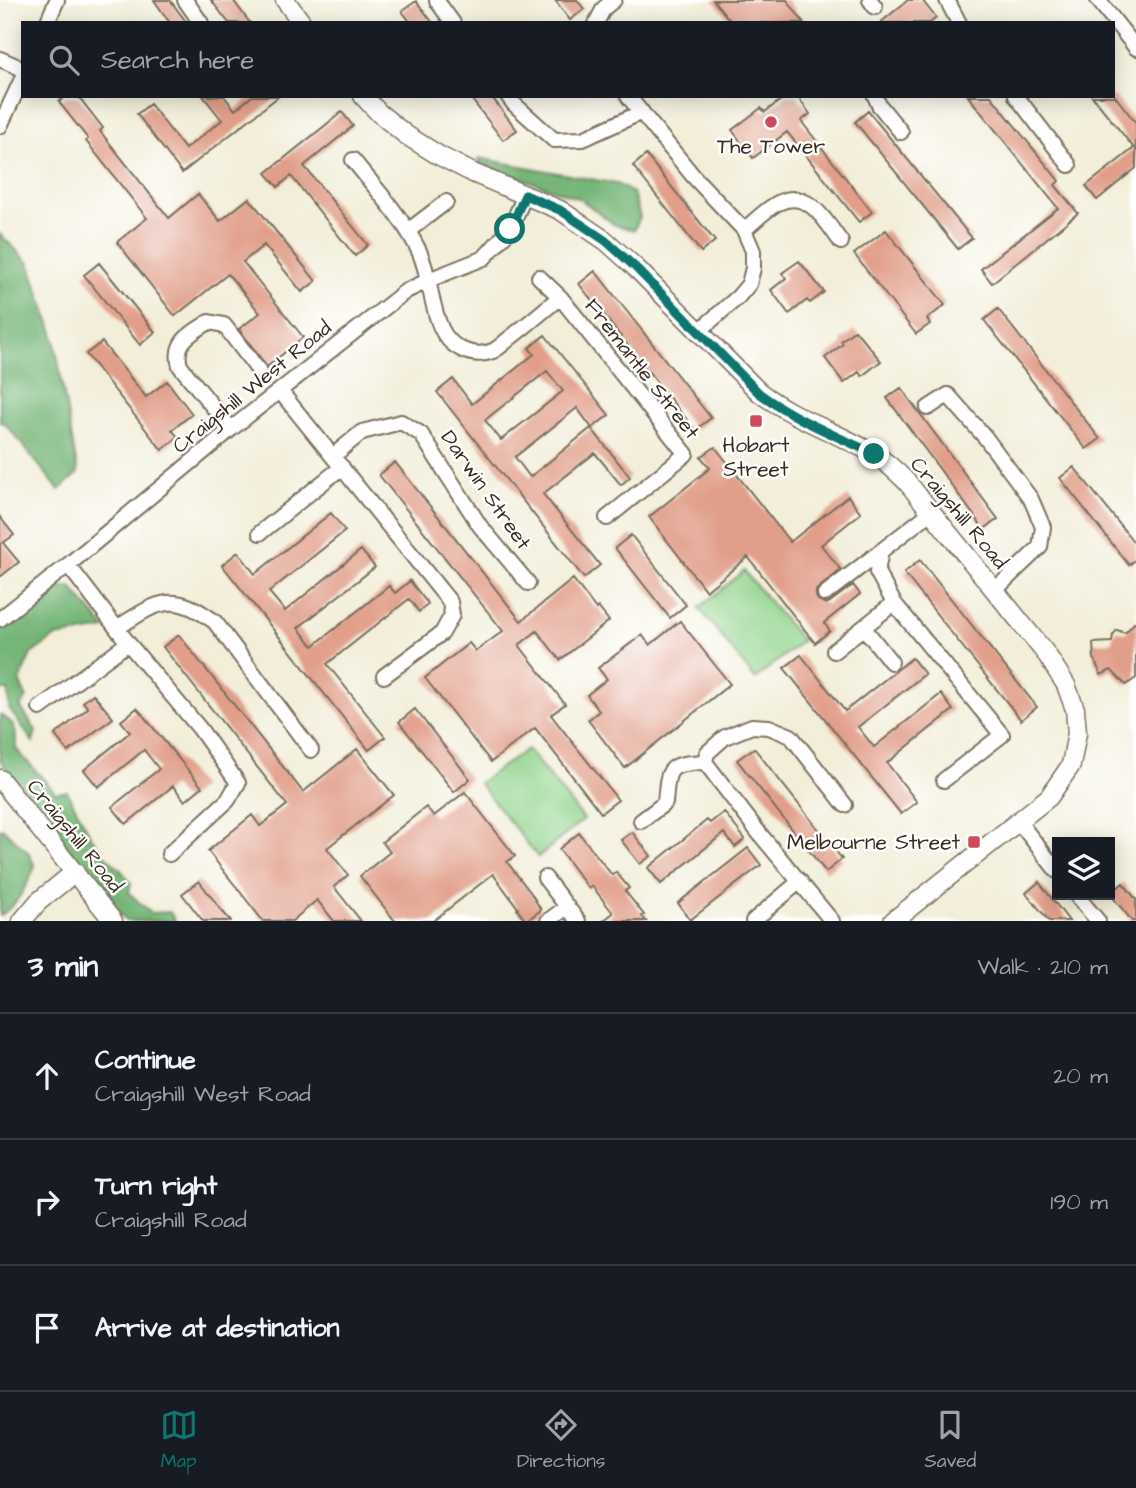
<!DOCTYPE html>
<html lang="en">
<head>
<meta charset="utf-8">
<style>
  body { margin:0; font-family:"Architects Daughter",sans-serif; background:#242831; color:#f1f3f6 }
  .controls { position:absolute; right:21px; bottom:21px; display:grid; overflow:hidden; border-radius:0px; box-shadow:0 4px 18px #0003 }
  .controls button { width:63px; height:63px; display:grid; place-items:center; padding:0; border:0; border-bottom:2px solid #363941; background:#171b24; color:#f1f3f6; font:35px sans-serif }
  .stop { position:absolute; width:21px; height:21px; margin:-16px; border:5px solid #0f766e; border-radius:50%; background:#fff }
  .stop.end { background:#0f766e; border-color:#fff; box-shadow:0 2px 7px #0008 }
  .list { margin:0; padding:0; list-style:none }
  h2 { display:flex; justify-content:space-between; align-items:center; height:91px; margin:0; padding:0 28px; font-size:30px }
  h2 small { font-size:23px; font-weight:400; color:#9ea1a6 }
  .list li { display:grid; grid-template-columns:46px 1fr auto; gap:21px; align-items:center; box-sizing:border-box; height:126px; padding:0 28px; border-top:2px solid #363941 }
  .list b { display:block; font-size:26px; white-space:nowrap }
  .list p { margin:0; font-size:23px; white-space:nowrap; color:#9ea1a6 }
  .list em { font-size:23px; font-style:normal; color:#9ea1a6 }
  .icon { flex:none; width:38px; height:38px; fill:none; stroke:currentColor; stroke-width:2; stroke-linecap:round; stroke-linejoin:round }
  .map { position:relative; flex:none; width:1136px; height:921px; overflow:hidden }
  .search { position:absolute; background:#171b24; box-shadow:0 4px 18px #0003; left:21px; right:21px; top:21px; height:77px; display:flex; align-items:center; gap:18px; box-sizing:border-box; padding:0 24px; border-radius:0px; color:#9ea1a6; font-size:26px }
  .sheet { height:469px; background:#171b24 }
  nav { display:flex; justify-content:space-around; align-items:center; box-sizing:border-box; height:98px; border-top:2px solid #363941; background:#171b24; font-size:19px; color:#9ea1a6 }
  nav a { display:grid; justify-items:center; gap:4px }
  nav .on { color:#0f766e }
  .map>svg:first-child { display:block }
  .green { fill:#90d38b; stroke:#667e54; stroke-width:2 }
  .forest { fill:#74b577; stroke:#58704a; stroke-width:2 }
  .building { fill:#e19f8a; fill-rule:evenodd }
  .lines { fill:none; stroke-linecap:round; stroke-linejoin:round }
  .minor-casing { stroke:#7b6f5f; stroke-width:18 }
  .tertiary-casing { stroke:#7b6f5f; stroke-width:21 }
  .minor { stroke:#fff; stroke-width:14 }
  .tertiary { stroke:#fff; stroke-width:18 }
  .route { stroke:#0f766e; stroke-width:9 }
  .poi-dot { fill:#d1495b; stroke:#fff; stroke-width:2.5 }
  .labels { text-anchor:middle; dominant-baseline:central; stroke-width:5; stroke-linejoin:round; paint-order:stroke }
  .poi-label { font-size:21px; fill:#3b2a1e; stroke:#fff }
  .street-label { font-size:21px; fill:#3b2a1e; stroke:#fff }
</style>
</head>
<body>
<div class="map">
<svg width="1136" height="921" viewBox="0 0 1136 921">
  <rect width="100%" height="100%" fill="#fff"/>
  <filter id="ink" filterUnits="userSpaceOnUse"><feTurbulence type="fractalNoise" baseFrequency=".0143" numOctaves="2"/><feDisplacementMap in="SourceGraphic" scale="14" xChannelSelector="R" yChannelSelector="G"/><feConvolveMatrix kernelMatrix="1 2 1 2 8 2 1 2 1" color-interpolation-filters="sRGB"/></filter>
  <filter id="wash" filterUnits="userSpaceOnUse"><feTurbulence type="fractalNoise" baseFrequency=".00686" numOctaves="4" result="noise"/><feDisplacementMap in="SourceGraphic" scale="28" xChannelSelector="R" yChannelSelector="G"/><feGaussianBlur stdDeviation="1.57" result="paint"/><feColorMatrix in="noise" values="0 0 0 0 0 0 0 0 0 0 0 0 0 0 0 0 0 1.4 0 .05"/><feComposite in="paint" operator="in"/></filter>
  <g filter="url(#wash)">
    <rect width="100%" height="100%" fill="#f2eed9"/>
    <path class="green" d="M744,571L802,641L755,679L699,608Z
      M527,749L584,819L538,857L479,783Z"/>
    <path class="forest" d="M478,158L617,184L633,193L640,217L634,230L615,225L580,199L478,163Z
      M0,234L29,263L53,332L78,473L59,490L4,422L0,423Z
      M60,587H71L106,629L55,637L31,654L19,681L27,698L20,706L36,731L33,742L9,709L8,690H0V628L49,588Z
      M0,715C18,724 16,731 16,749L56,793L67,791L89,833L104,855L120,869L131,883L129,893L151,913L170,912L175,921H126L0,760Z
      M2,828L28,852L35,866C27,886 18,904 0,916V829Z"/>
    <g id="blocks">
      <path class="building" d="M154,0H170L187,23H170Z
        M211,0H233L250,23H229Z
        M555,0H577L584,9L570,20Z
        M713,0H787L804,23H732Z
        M908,0H922L936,18L930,23H880Z
        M416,1L433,23H411L402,11Z
        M66,96H78L103,128L100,131L169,218L198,194L220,221L249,198L316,281L302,292L264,245L243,262L303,337L267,367L239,329L260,313L228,274L175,316L117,242L147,218L86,141L88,139L59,102Z
        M203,96H224L235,110L252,96H279L182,173L137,114L150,104L185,149L222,120Z
        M469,96H491L517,130L503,140Z
        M786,96H797L810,114L801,121L872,212L859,222L787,132L753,158L732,130L761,108L765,112Z
        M968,96H991L1059,181L1055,185L1078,213L992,283L981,269L1058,208Z
        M1092,96H1115L1136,123V168L1097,200L1086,186L1134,148Z
        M868,111L972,238L958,249L855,122Z
        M342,112L353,126L304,166L368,245L355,256L291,176L278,187L266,173Z
        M646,155L715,241L701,252L633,166Z
        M886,230L945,305L927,319L930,324L916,334L854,254Z
        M799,261L824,292L810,303L807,300L789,314L771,290L786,278L782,273Z
        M99,263L155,332L140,345L84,275Z
        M595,271L711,418L695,430L579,284Z
        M998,309L1100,439L1086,449L984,320Z
        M855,330L881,361L862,376L859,372L844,383L825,358L843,344L841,341Z
        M545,335L609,415L592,428L577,408L515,457L530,477L591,428L630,477L621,485L595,453L543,494L600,565L584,578L437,392L453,379L472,404L534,354L529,348ZM547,371L563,391L501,440L485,420Z
        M102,342L146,397L167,381L192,414L172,430L178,437L162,450L86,354Z
        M901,388L998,519L984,529L887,398Z
        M715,447L790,542L848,496L861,513L821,545L841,570L816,590V596L818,600L826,604L830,602L853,585L860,594L824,623L830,631L815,643L748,557L706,591L649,517L710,468L701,457Z
        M395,462L521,621L573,579L596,609L598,607L609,621L560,660L537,631L519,645L565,704L551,715L618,800L601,813L535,728L491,762L425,678L469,643L476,651L503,631L379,475Z
        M1074,467L1136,545V559L1129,565L1060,478Z
        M331,513L345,531L269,592L285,611L361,550L375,567L298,628L313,646L389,586L395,593L410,581L428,604L419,612L409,599L327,664L385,737L369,750L222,565L238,552L255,574Z
        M0,517L14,535L3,543L19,562L0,577Z
        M631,535L686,605L670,618L615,548Z
        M920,560L1037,707L1021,720L904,573Z
        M680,621L730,684L625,768L588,720L599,711L587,695L607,679L598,668L642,635L650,645Z
        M1136,621V678L1126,685L1111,670L1101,675L1094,659L1093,643L1112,642L1113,635L1117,630L1125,633Z
        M179,635L303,792L357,749L394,795L327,848L348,875L334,887L361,921H334L317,900L292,921H263L208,851L252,815L260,826L287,805L163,647Z
        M801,655L845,711L912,658L925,674L858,727L874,747L941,694L953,710L887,763L917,802L901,814L784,668Z
        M93,694L113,718L68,752L55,735L88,708L83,702Z
        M137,708L202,787L185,801L173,786L126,824L112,807L159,769L144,750L98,787L84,770L130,732L121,721Z
        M415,709L470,779L454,792L399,722Z
        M754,748L842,859L826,872L737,760Z
        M465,792L515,856L507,862L531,893L541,910L526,921L517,909L518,908L493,874L433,921H395L360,876L390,852L382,842L426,807L434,816Z
        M724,812L745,839L735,847L724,833L661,884L648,868L707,820L710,823Z
        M632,832L651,856L640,864L621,840Z
        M579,833L612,875L616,872L629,888L625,891L644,915L642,916L646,921H603L613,913L592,886L589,889L559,849Z
        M748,848L761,865L690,920L678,903Z
        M199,881L222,911L231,921H203L182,894Z
        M1039,882L1056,904L1069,921H1049L1026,893Z
        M1123,883L1136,899V921H1132L1110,894Z"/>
    </g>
  </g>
  <g filter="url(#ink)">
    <use href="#blocks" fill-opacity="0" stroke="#7b6f5f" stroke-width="2"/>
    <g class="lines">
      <defs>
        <path id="minor" d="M185,0L201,23
          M870,0L875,7
          M947,0L959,23
          M1098,0L1136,48
          M437,1L453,23
          M47,23L57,0
          M596,23L604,8L614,0
          M0,59L23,69
          M508,96L514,104L554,140L583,139L642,112
          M628,96L694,177L744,230L753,251V268L749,284L738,297L698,332
          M875,96L879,105L901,132
          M1016,96L1069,165
          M0,126L23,77
          M353,160C376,189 403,218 419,251C430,275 430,303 441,328C450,348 472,359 493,351C499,348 505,342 510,338C527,325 543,311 560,297L686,454L607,518
          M744,230C755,221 766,209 778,203C808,187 827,223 841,242
          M408,231L446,202
          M539,277L560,297
          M280,391L450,602L452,615L442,633L384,676
          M928,408L948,395L985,437L1031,499L1043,527L1040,547L994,591
          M231,429L180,366C173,341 192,333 209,322L224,325L259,371
          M333,456L362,432L401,422L421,434L480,526L528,583
          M931,512L881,551L877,572L894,603L1002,735L944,780
          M260,533L342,467
          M68,565L128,643L200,729L238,783L228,800L169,854
          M825,594L881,551
          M0,619L68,565L231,429L406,291L436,277L484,258L510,229L525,195
          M117,628C158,602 172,590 215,622L311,750
          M864,628L891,662
          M834,651L894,603
          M40,708L128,643
          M705,762L759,833L832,921
          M641,821L665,803C668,767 667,764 705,762L707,753L725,737L752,726L769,727L791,736L845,805
          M1019,822L1057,871
          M545,878L578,921
          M1076,895L1098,921
          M548,921L567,907
          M753,921L800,881"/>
        <path id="tertiary" d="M285,0L302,23
          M363,96L379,113L406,135L438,155L473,173L560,210L606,241L635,267L759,392C795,419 836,432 874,454C887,462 897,472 907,482L1047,655L1066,685L1075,709L1077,733L1071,765L1049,797L893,921
          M0,779L113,921
          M22,921L38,902L75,872"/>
      </defs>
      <use href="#minor" class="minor-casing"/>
      <use href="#tertiary" class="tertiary-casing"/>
      <use href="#minor" class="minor"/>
      <use href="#tertiary" class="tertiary"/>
    </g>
  </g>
  <g class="lines" filter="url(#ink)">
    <path class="route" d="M510,229L525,195L560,210L606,241L635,267L759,393C794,419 835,435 874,454"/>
  </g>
  <g class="poi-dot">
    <circle cx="771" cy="122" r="7"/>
    <rect x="749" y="414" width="14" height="14" rx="3.5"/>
    <rect x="967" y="835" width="14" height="14" rx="3.5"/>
  </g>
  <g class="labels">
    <g class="poi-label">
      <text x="771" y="146">The Tower</text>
      <text x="756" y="445">Hobart<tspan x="756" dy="24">Street</tspan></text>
      <text x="960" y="842" text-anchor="end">Melbourne Street</text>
    </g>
    <g class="street-label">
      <text transform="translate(642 369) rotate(52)">Fremantle Street</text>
      <text transform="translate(252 387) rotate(-39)">Craigshill West Road</text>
      <text transform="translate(486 490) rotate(55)">Darwin Street</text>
      <text transform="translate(959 513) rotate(50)">Craigshill Road</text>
      <text transform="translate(75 836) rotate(51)">Craigshill Road</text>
    </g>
  </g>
</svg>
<div class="controls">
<button><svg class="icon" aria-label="layers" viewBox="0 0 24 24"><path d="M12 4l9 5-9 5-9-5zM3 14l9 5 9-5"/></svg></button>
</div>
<div class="stop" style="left:510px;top:229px"></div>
<div class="stop end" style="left:874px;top:454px"></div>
<div class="search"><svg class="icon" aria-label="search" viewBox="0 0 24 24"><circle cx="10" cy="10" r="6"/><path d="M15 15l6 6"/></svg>Search here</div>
</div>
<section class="sheet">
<h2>3 min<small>Walk · 210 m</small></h2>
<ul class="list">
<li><svg class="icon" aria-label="ahead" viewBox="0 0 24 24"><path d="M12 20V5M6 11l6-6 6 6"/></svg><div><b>Continue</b><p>Craigshill West Road</p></div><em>20 m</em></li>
<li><svg class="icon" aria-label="right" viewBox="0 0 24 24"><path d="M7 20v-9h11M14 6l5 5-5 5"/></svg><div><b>Turn right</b><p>Craigshill Road</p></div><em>190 m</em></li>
<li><svg class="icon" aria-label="arrive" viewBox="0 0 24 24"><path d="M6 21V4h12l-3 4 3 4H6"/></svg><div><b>Arrive at destination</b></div></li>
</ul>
</section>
<nav>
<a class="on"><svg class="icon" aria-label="map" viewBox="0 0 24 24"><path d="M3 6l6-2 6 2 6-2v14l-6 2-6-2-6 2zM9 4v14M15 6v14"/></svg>Map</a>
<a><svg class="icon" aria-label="directions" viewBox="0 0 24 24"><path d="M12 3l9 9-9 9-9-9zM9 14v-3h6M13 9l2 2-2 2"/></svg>Directions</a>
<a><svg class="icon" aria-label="saved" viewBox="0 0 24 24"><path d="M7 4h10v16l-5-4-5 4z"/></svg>Saved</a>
</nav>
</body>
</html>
